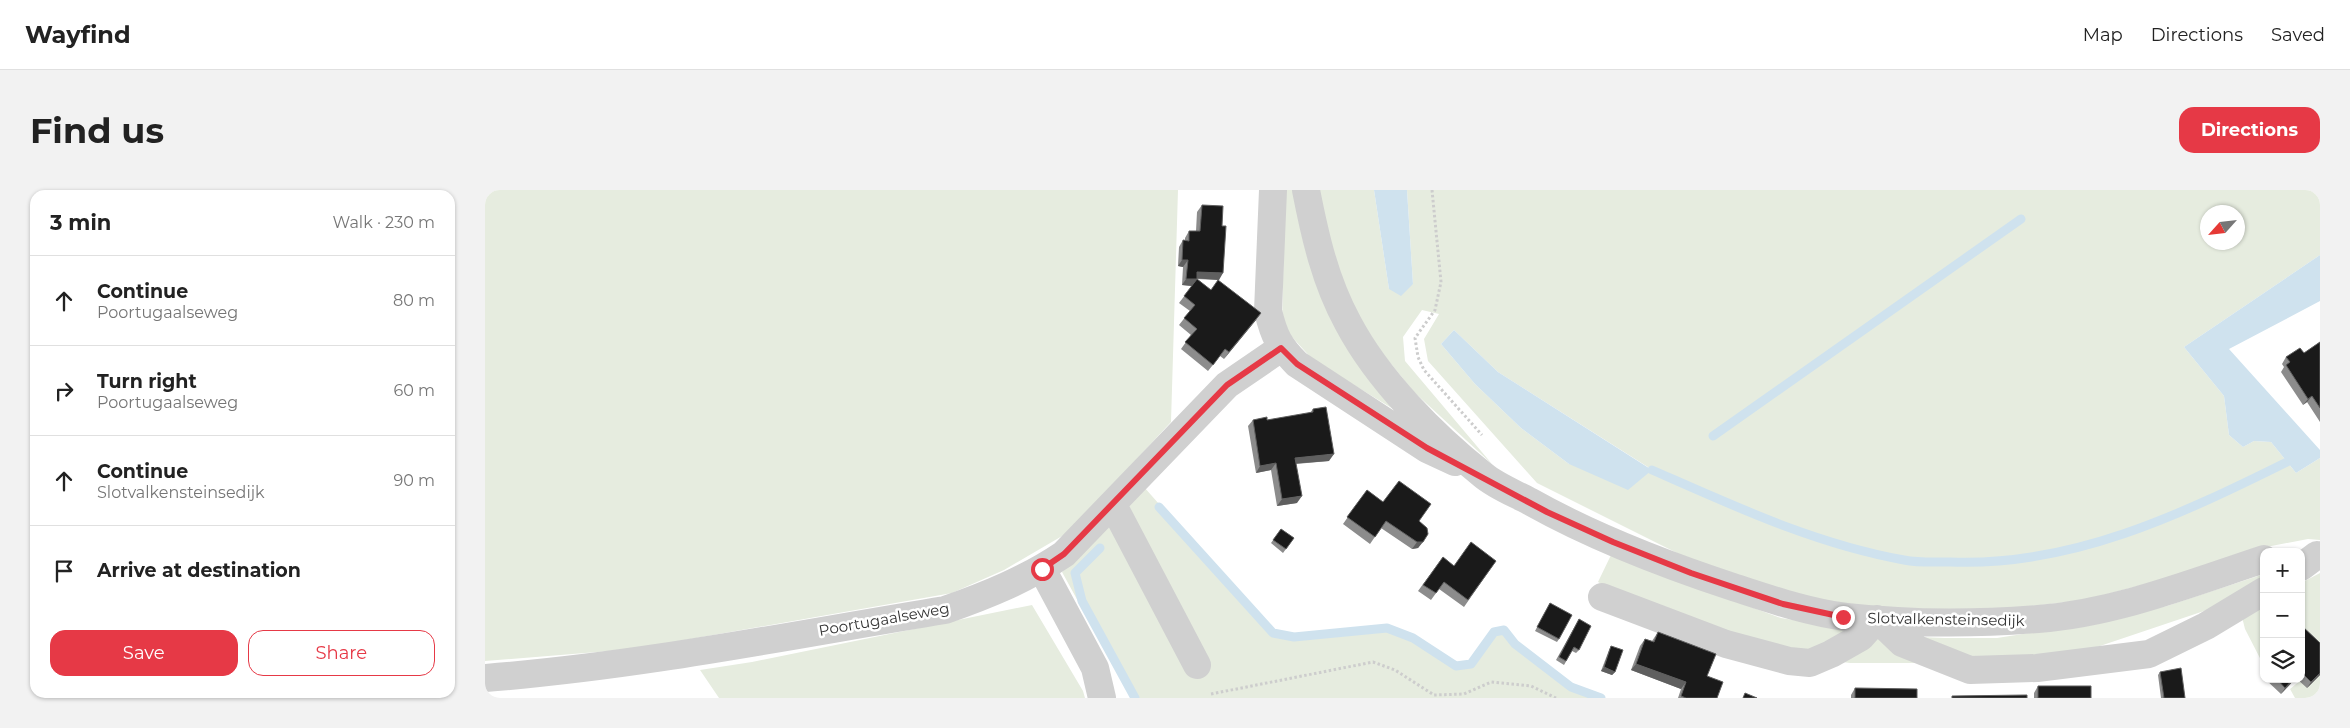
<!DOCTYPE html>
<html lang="en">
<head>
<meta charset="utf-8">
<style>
  body { margin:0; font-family:Montserrat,sans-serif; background:#f2f2f2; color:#222 }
  .controls { position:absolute; right:15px; bottom:15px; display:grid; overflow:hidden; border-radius:10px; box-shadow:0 1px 4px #0004 }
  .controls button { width:45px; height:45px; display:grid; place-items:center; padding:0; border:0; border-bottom:1px solid #e0e0e0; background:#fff; color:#222; font:25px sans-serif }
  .compass { position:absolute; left:1715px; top:15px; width:45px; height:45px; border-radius:50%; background:#fff; box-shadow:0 1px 4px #0004; rotate:243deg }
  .stop { position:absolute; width:15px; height:15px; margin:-11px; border:4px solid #e63946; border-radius:50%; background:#fff }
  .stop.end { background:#e63946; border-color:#fff; box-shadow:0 1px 5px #0008 }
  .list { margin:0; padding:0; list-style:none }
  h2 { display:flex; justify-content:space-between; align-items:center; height:65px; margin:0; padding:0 20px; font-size:21px }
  h2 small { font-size:16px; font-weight:400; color:#767676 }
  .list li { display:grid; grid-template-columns:32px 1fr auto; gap:15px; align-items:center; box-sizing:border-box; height:90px; padding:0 20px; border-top:1px solid #e0e0e0 }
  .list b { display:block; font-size:19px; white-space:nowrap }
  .list p { margin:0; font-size:16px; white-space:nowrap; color:#767676 }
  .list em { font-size:16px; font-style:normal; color:#767676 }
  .actions { display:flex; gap:10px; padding:15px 20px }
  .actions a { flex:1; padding:11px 0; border:1px solid #e63946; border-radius:15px; text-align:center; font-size:18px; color:#e63946 }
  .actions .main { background:#e63946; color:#fff }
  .icon { flex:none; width:28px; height:28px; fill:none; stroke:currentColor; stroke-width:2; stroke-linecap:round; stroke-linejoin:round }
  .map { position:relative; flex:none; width:1835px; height:508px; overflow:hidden; border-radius:15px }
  header { display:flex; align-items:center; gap:30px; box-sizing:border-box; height:70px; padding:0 25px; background:#fff; border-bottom:1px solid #e0e0e0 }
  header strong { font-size:24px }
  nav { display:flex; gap:28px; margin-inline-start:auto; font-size:18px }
  .intro { display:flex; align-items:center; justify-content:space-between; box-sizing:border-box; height:120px; padding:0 30px }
  h1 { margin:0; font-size:35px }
  .button { padding:12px 22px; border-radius:15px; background:#e63946; color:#fff; font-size:18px; font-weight:700 }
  main { display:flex; gap:30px; padding:0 30px }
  aside { flex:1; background:#fff; border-radius:15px; box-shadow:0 1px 4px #0004 }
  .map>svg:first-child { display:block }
  .green { fill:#e6ecdf; fill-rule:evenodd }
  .water { fill:#cfe2ee }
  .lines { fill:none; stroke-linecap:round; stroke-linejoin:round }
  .stream { stroke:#cfe2ee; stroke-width:9 }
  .path { stroke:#cdcdcd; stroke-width:3; stroke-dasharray:2.5 2.5; stroke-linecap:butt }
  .minor { stroke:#d0d0d0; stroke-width:28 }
  .wall { fill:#8c8c8c }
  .shaded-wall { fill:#5f5f5f }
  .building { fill:#1a1a1a; stroke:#5f5f5f }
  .route { stroke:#e63946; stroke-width:6 }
  .labels { text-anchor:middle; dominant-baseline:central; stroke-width:5; stroke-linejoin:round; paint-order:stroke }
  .street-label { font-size:15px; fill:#333; stroke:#fff }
</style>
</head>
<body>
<header>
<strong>Wayfind</strong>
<nav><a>Map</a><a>Directions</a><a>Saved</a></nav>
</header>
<div class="intro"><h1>Find us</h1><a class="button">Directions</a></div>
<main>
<aside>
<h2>3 min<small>Walk · 230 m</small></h2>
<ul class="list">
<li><svg class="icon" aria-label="ahead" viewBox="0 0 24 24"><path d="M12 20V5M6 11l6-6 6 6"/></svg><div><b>Continue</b><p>Poortugaalseweg</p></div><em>80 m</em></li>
<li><svg class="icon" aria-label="right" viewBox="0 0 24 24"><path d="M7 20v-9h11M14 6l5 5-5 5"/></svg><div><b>Turn right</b><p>Poortugaalseweg</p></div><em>60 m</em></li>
<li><svg class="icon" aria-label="ahead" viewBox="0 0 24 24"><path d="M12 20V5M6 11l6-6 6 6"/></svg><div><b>Continue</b><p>Slotvalkensteinsedijk</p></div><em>90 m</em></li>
<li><svg class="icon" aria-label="arrive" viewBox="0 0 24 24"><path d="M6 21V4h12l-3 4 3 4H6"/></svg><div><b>Arrive at destination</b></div></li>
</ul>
<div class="actions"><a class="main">Save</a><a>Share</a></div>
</aside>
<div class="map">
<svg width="1835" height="508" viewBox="0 0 1835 508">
  <rect width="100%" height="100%" fill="#fff"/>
  <path class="green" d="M0,0H693L686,232L584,342L519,380L467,403L149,459L0,471Z
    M800,0H815L834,91L959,250L828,170L797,136Z
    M833,0H889L904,99L928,94L922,0H1835V65L1699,157L1739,206L1744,245L1758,257L1769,251L1786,252L1811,283L1835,268V350L1823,349L1781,357L1717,379L1600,410L1487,423L1373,416L1319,407L1208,371L1052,293L943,171L939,149L954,124L937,120L918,147L920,171L1007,274L929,202L902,169L881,140L850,78ZM1722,22H1752V52H1722ZM969,140L1013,182L1166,279L1084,274L1036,238L990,194L956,154Z
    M659,297L788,443L809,447L902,438L928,448L971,476L986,474L1009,442L1019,440L1030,454L1086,497L1116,508H646L577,382Z
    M1126,365L1296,428L1408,446L1460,448H1512L1564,440L1682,416L1779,384V390L1722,420L1606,459L1513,473H1365L1333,469L1153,413L1113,392Z
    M1835,383V508H1810L1805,499L1833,476L1816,455V393Z
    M1779,414V473L1778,474L1760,439L1757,427Z
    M547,415L598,501L600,508H234L215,480L267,472Z"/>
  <path class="water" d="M889,0H922L928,94L916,106L904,99Z
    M1835,65V111L1744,159L1835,260V268L1811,283L1786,252L1769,251L1758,257L1744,245L1739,206L1699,157Z
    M969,140L1013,182L1167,280L1143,300L1084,274L1036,238L990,194L956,154Z"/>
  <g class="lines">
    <path class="stream" d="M1228,246L1536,29
      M1167,280C1249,316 1330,354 1419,370C1434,373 1450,372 1465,372C1586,377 1695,325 1802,272
      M674,317L788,443L809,447L902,438L928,448L971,476L986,474L1009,442L1019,440L1030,454L1086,497L1116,508
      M615,358L590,383L597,411L650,508"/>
    <path class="path" d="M947,0L956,92L950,120L930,148L933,167L939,180L997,245
      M726,504L888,472L910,480L949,505L979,504L1006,492L1046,496L1071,508"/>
    <path class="minor" d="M788,0L783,121C789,146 794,156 812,174L942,259L970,272
      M821,0C830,46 840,91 863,133C893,190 948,245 998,285C1011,296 1029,303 1044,311C1108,347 1178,374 1248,397C1285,409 1322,422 1361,427C1424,434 1490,434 1553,429C1631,423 1706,393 1779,369
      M628,315L712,475
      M1816,377L1832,365
      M557,379L610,478L617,508
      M1117,407L1241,454L1304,471L1325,473L1346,464L1376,447L1392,429L1417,453L1485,480L1552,478L1664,464L1721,436L1779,401
      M0,488C155,476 307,445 460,420C503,405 542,389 579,364L742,195L796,158"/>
  </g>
  <path class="wall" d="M717,15L734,90L712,89L726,100L771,130L739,169L735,166L723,181L696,159L706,145L694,135L705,121L694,113L707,96L697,95L698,77L693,76L694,57L698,50H700V48L704,41H711L712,22Z
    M1835,152V232L1822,212L1818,215L1796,182L1799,177L1797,174L1801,167L1819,163Z
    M828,219L844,271L811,274L812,313L792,316L786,280L771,283L763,236L768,230H782L825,223Z
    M882,300L898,312L934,331L943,344L933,358L927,359L896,338L885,354L858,334Z
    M796,339L809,348L798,363L786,353Z
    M958,367L969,376L1011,371L979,417L954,399L946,410L933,401Z
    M1065,413L1074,449L1072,452L1050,441Z
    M1094,429V460L1091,463L1087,461L1079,475L1071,470Z
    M1816,435L1835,453V485L1822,498L1812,489H1816Z
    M1173,442L1222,486L1232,508H1193L1196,499L1146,480L1155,456L1160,449L1167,451Z
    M1126,456L1130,482L1127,485L1116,481L1124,460Z
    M1675,482L1700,508H1676L1673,485Z
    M1779,482V488L1776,486Z
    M1780,489H1810L1796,504Z
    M1553,496L1606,508H1549V503Z
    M1370,498L1432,508H1366V505Z"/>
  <path class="shaded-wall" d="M697,70H703L698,77L693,76Z
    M712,82L738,83L734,90L707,88Z
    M701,89H712L707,96L697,95Z
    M776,123L771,130L739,169L744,162Z
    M1827,206L1822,212L1818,215L1823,209Z
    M849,264L844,271L805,274L810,268Z
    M791,273L786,280L771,283L775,276Z
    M817,306L812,313L792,316L797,309Z
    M932,352H938L933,358L927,359Z
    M1151,474L1201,492L1196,499L1146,480Z
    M1119,477L1130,482L1127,485L1116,481Z
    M1835,483V485L1822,498L1826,492Z
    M1808,489H1810L1796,504L1800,498Z"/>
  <path class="building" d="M717,15L738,16L737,36H741L738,83L712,82V89L726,100L733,90L776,123L744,162L740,159L728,175L700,152L712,139L699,128L710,115L699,106L712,89H701L703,70H697L698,50L704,51V41H715Z
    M1835,152V218L1827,206L1823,209L1801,175L1805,172L1801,167L1815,158L1819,163Z
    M841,217L849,264L810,268L817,306L797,309L791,273L775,276L768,230L782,227V230L828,222V219Z
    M914,291L946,314L934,331L942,338L943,344L938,352H932L901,331L890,347L862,327L882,300L898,312Z
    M796,339L809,348L801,359L788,350Z
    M986,352L1011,371L983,410L959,392L951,403L938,395L958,367L969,376Z
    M1065,413L1087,425L1074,449L1052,437Z
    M1094,429L1106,436L1094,460L1089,457L1081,471L1074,467Z
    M1816,435L1835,453V483L1826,492L1816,482Z
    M1173,442L1231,464L1222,486L1238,492L1232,508H1201L1196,506L1201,492L1151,474L1160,449L1169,452Z
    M1126,456L1138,460L1130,482L1119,477Z
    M1696,478L1700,508H1679L1675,482Z
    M1792,489H1808L1800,498Z
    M1553,496H1606V508H1553Z
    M1370,498L1432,499V508H1370Z
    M1260,503L1272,508H1258Z
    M1542,505V508H1467V506Z"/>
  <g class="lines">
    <path class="route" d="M557,379L579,364L742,195L796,158L812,174L942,258L1062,322L1128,352L1206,383L1298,414L1358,427"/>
  </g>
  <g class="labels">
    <g class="street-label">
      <text transform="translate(399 429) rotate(-10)">Poortugaalseweg</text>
      <text transform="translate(1461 429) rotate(1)">Slotvalkensteinsedijk</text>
    </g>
  </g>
</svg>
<div class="controls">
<button>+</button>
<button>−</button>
<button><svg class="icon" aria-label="layers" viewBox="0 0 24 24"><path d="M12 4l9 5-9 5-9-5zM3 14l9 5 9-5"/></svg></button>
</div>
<svg class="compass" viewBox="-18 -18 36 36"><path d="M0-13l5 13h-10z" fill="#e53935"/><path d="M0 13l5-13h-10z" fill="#767676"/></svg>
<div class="stop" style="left:557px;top:379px"></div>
<div class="stop end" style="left:1358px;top:427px"></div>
</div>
</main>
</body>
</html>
